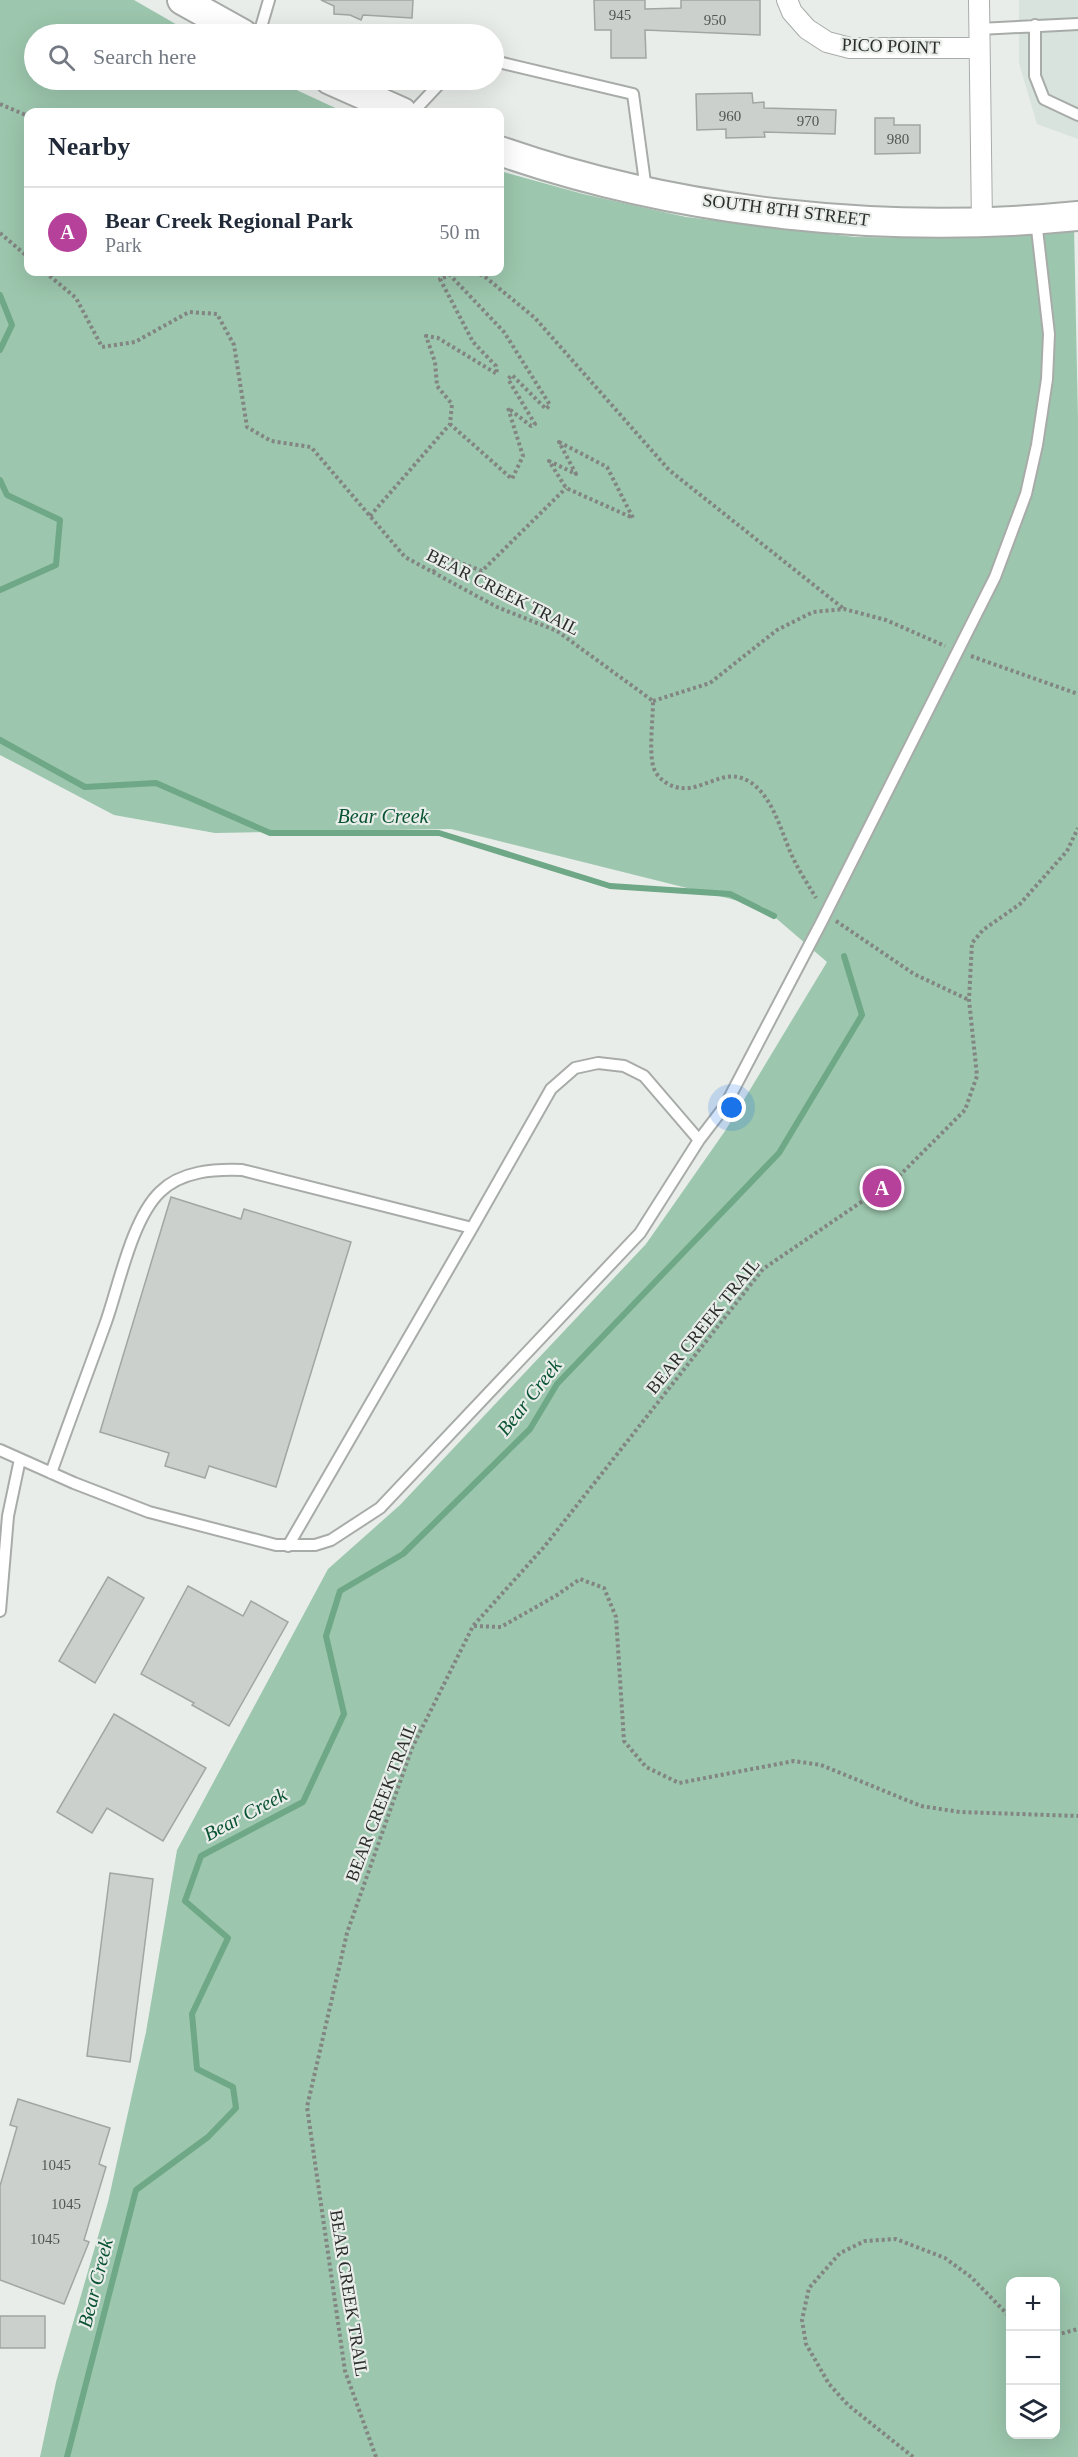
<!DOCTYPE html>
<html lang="en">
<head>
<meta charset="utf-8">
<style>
  body { margin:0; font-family:Georgia,serif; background:#f2f2f3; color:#1f2937 }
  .controls { position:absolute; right:18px; bottom:18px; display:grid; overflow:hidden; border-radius:12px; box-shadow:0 6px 24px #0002 }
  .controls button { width:54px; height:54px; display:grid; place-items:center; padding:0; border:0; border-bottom:2px solid #e0e1e3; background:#fff; color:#1f2937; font:30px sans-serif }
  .you { position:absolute; left:732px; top:1108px; width:21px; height:21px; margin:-15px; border:4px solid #fff; border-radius:50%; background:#1a73e8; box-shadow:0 0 0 9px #1a73e833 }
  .badge { display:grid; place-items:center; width:39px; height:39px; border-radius:50%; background:#b5419a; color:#fff; font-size:20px; font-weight:700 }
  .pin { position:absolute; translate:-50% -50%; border:3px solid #fff; box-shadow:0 2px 6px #0006 }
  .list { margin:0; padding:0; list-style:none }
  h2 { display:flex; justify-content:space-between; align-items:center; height:78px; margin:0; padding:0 24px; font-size:26px }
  h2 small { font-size:20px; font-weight:400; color:#747a83 }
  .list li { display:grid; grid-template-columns:39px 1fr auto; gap:18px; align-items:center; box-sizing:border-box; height:90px; padding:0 24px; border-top:2px solid #e0e1e3 }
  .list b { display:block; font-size:22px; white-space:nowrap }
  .list p { margin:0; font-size:20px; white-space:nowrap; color:#747a83 }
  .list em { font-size:20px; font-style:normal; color:#747a83 }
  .icon { flex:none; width:33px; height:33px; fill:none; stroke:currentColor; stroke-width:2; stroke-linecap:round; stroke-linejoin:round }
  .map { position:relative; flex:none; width:1078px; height:2457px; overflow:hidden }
  .search { position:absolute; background:#fff; box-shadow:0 6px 24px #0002; left:24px; top:24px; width:480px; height:66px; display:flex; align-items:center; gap:15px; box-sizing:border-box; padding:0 21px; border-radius:33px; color:#747a83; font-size:22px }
  .panel { position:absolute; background:#fff; box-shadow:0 6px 24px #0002; left:24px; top:108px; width:480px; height:168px; border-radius:12px }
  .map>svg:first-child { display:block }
  .built { fill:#d7e3dc }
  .green { fill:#9cc6ad; fill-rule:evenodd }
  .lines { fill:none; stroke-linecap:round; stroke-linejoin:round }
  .stream { stroke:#6ea886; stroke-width:6 }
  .building { fill:#ccd0cd; stroke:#a1a5a3; stroke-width:1.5 }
  .service-casing { stroke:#a8aca9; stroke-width:14 }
  .minor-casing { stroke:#a8aca9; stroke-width:22 }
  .secondary-casing { stroke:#a8aca9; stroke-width:32 }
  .path { stroke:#828582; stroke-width:4; stroke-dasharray:3 3; stroke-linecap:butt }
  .service { stroke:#fff; stroke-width:10 }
  .minor { stroke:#fff; stroke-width:20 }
  .secondary { stroke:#fff; stroke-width:28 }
  .labels { text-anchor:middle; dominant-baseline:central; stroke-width:4.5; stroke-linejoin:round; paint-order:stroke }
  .number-label { font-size:15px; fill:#535654 }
  .street-label { font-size:18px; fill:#2b2d2b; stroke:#e9edea }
  .water-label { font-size:20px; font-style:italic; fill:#095333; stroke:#e9edea }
</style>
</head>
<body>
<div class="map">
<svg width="1078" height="2457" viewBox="0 0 1078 2457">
  <rect width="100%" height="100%" fill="#e9edea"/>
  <path class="built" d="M1019,0H1078V139L1037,124L1019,63Z"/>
  <path class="green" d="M0,0H134L193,34H34V80H275L344,112H28V272H500V171L583,194L686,217L855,237L931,238L1074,225L1078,419V2457H40L56,2382L108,2202L146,2032L177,1850L328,1569L400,1505L646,1244L725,1131L827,962L763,907L451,829L215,833L114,815L0,755ZM1010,2282H1056V2434H1010Z"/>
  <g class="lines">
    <path class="stream" d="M0,295L12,325L0,350
      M0,480L7,495L60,520L56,565L0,590
      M0,740L85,787L156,783L270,833H439L610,886L730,894L774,916
      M67,2457L136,2190L208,2137L236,2108L233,2087L197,2069L192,2014L228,1938L185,1901L201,1856L303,1802L344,1714L326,1636L340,1591L403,1554L530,1429L557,1384L779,1153L862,1015L844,956"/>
  </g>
  <path class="building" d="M321,0H413L412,18L363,15L361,20L350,15L334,14V6Z
    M594,0H645V9L681,8V0H760V35L645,30L646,58H611V30H595Z
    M752,93L753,103L764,102V108L836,110L835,134L764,132L765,137L726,138V129L697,130L696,94Z
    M875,118H894V125H920V153L875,154Z
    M171,1197L241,1219L244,1209L351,1242L276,1487L209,1466L205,1478L165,1466L169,1453L100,1432Z
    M108,1577L144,1598L95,1683L59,1661Z
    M188,1586L243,1616L251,1601L288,1622L229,1726L192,1705L194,1703L141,1674Z
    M114,1714L206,1768L163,1841L107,1808L92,1833L57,1812Z
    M110,1873L153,1879L130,2062L87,2056Z
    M18,2099L110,2128L99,2164L106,2167L84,2240L89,2242L64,2304L0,2280V2186L17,2127L10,2125Z
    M0,2316H45V2348H0Z"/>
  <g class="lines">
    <defs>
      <path id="service" d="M1035,25V76L1044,99L1078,115
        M979,29L1078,24
        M259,34L269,0
        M494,61L633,94L646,190
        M413,112L443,80
        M472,1228L551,1089L575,1068L598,1063L624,1066L644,1076L699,1140
        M0,1450L74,1483L149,1512L276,1545H315L331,1540L380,1508L640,1233L699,1140L725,1106L822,921L995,577L1026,494L1037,445L1047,379L1049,334L1036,220
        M51,1473C69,1422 88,1372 106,1322C119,1285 132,1219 160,1192C181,1171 214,1169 242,1170L472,1228L288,1546
        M0,1611L8,1516L20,1459"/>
      <path id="minor" d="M787,0L792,12L807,29L827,42L850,48H979
        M979,0L982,224"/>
      <path id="secondary" d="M182,0L243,34
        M330,80L402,112
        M500,151C681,214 887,235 1078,216"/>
    </defs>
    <use href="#service" class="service-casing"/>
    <use href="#minor" class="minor-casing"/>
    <use href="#secondary" class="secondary-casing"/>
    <path class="path" d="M0,104L28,116
      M0,233L28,257
      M45,272L76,298L102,347L135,342L189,312L217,314L234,345L247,427L271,441L311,447L405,557L497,607L557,631L653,701C653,719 649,748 653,766C657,780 673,790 689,788C711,785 728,768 750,782C775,798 782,837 795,862C801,874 809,886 816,898
      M474,272L484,276L535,318L669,470L844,609
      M559,442L607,467L633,518L566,488L549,461L576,474Z
      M370,516L450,424L452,404L437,386L435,362L426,336L438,338L497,374L496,366L473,342L440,279L450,275L504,332L550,405L546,409L512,375L508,379L535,424L531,426L508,408L523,456L512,479L450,424
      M433,572L448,558L482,571L566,488
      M971,656L1078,694
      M653,701L710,683L777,630L813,612L844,609L886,620L945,646
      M836,921L914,974L969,1000
      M474,1626L501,1627L557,1595L580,1579L604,1588L616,1617L624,1741L646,1767L679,1783L794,1761L821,1765L921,1806L960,1812L1078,1816
      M1056,2335L1078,2329
      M376,2457L345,2371L307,2107L347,1933L412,1748L473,1626L544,1547L763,1269L898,1177L965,1110L977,1076L969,1000L972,943L983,930L1020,904L1067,851L1078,828
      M913,2457L848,2405L829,2384L806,2344L802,2320L809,2288L840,2253L865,2241L896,2239L945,2258L971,2277L1010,2317"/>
    <use href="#service" class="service"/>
    <use href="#minor" class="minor"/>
    <use href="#secondary" class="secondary"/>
  </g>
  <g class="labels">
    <g class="number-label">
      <text x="620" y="15">945</text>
      <text x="715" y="20">950</text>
      <text x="730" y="116">960</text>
      <text x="808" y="121">970</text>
      <text x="898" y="139">980</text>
      <text x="56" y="2165">1045</text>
      <text x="66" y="2204">1045</text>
      <text x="45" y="2239">1045</text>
    </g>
    <g class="street-label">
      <text transform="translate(891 46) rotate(2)">PICO POINT</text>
      <text transform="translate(786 210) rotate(7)">SOUTH 8TH STREET</text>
      <text transform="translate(503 592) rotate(27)">BEAR CREEK TRAIL</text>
      <text transform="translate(703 1326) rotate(-51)">BEAR CREEK TRAIL</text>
      <text transform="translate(381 1802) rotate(-69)">BEAR CREEK TRAIL</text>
      <text transform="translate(349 2293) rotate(81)">BEAR CREEK TRAIL</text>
    </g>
    <g class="water-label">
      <text x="383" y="816">Bear Creek</text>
      <text transform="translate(529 1397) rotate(-52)">Bear Creek</text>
      <text transform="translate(245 1814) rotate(-28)">Bear Creek</text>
      <text transform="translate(95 2283) rotate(-76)">Bear Creek</text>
    </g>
  </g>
</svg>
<div class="controls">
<button>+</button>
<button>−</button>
<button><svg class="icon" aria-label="layers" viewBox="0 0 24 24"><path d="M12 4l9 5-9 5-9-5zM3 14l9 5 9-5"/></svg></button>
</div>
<div class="you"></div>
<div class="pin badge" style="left:882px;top:1188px">A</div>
<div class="search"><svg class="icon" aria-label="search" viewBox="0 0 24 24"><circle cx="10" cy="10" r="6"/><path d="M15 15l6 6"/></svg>Search here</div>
<section class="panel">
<h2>Nearby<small></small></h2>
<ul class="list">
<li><span class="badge">A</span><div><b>Bear Creek Regional Park</b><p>Park</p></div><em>50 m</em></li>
</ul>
</section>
</div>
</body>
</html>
